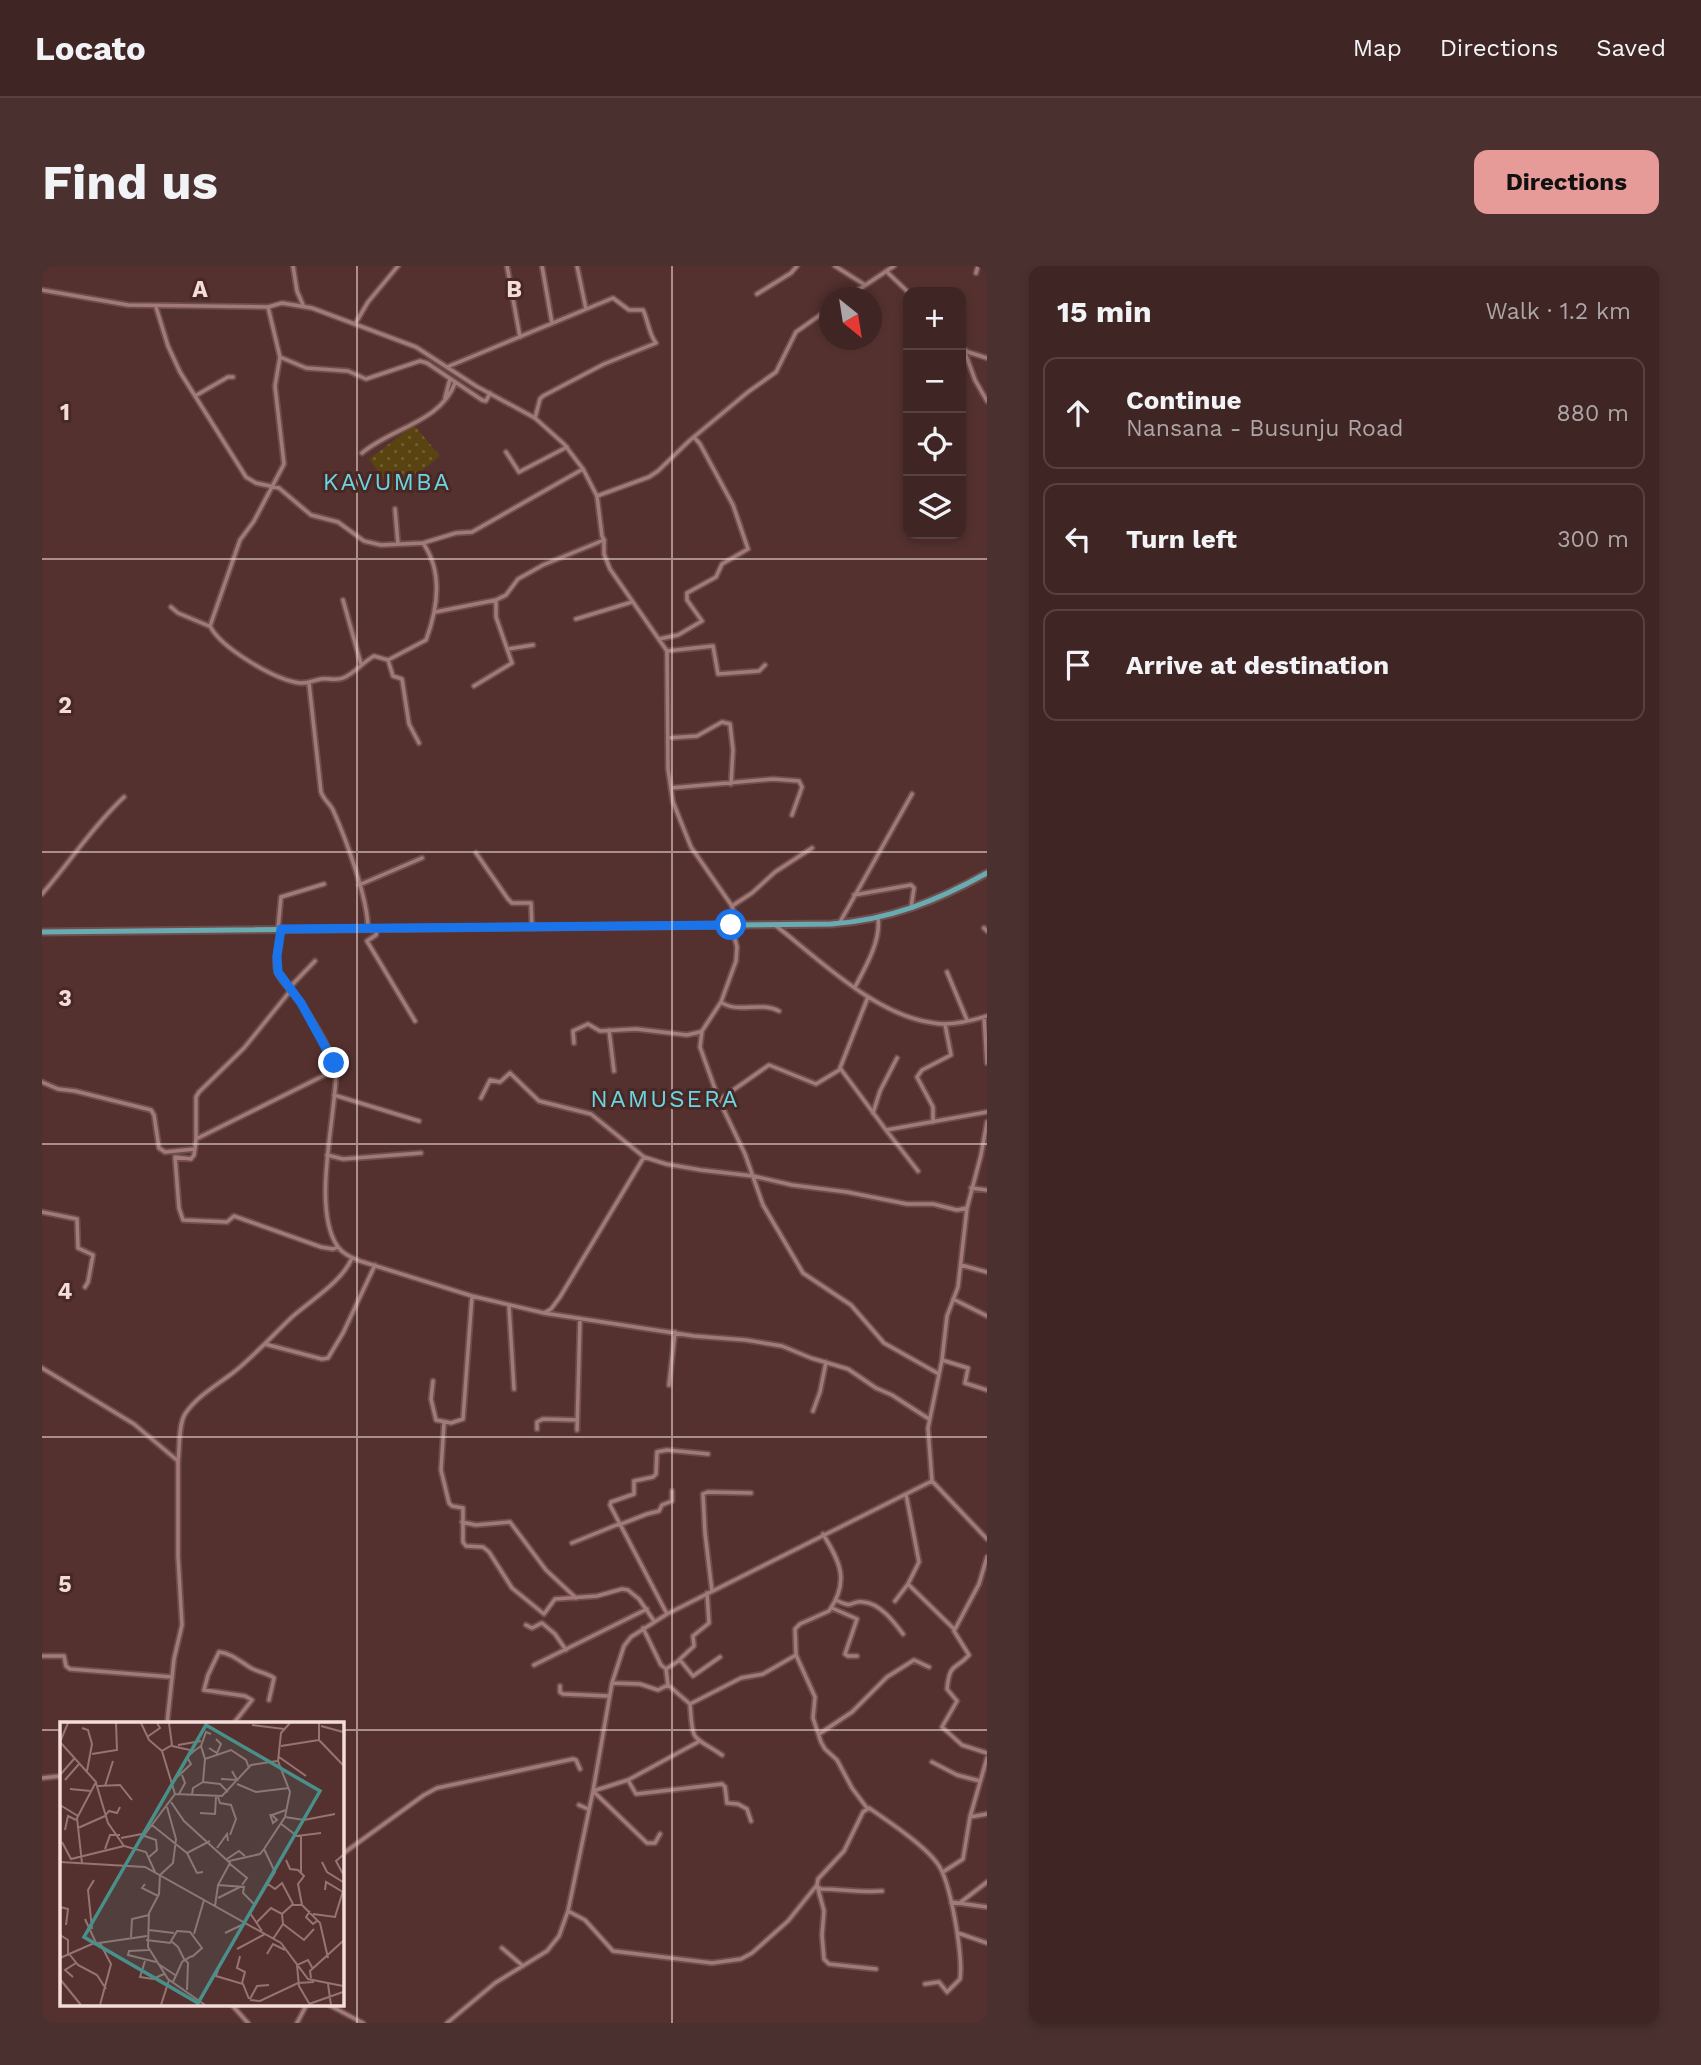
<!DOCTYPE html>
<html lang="en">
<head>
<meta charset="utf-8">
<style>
  body { margin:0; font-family:"Work Sans",sans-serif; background:#4a3130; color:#f1f3f6 }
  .controls { position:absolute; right:21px; top:21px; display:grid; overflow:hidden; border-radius:14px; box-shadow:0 4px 10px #0003 }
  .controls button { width:63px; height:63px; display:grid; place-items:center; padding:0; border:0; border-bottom:2px solid #584241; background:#3f2523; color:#f1f3f6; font:35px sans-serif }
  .compass { position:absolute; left:777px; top:21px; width:63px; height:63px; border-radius:50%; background:#3f2523; box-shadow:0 4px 10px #0003; rotate:150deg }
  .stop { position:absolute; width:21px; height:21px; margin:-16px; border:5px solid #1a73e8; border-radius:50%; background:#fff }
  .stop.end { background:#1a73e8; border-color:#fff; box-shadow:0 2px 7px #0008 }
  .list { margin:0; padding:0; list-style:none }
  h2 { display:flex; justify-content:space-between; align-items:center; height:91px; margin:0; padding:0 28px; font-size:30px }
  h2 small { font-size:23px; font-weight:400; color:#ada5a6 }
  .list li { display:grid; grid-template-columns:46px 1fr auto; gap:21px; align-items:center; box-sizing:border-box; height:112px; margin:0 14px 14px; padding:0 14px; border:2px solid #584241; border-radius:14px }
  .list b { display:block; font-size:26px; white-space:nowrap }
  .list p { margin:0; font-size:23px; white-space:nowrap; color:#ada5a6 }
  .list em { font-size:23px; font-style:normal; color:#ada5a6 }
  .icon { flex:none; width:38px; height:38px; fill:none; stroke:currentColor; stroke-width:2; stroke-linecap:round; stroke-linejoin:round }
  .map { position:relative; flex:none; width:945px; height:1757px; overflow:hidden; border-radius:14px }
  header { display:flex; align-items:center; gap:42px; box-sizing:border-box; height:98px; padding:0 35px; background:#3f2523; border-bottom:2px solid #584241 }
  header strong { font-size:33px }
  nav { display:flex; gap:38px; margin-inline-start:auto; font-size:24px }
  .intro { display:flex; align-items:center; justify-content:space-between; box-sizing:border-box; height:168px; padding:0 42px }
  h1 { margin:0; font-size:49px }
  .button { padding:18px 32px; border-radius:14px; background:#e69b98; color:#111; font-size:24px; font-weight:700 }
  main { display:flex; gap:42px; padding:0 42px }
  aside { flex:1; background:#3f2523; border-radius:14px; box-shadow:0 4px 10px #0003 }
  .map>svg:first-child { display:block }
  .grass { fill:url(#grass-dots) }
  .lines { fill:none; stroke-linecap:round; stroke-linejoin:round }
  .minor-casing { stroke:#6c4f4d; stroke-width:7 }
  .tertiary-casing { stroke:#6c4f4d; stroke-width:7 }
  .primary-casing { stroke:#6c4f4d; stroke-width:9 }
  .minor { stroke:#a27976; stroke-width:3.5 }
  .tertiary { stroke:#a27976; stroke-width:3.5 }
  .primary { stroke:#6aabb2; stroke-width:5 }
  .route { stroke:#1a73e8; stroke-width:9 }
  .grid { fill:none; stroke:#f3dcda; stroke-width:2; stroke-opacity:0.55 }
  .labels { text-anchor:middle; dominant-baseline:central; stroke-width:6; stroke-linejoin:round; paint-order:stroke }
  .quarter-label { font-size:24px; letter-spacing:2px; fill:#6ad6e1; stroke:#482725 }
  .inset-road { fill:none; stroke:#947573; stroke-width:2 }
  .view { fill:#489089; fill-opacity:0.15; stroke:#489089; stroke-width:3.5 }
  .inset-edge { fill:none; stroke:#f3dcda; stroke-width:3.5 }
  .grid-label { font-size:23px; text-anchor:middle; font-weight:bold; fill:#f3dcda; stroke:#482725; stroke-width:6; stroke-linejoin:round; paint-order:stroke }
</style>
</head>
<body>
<header>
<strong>Locato</strong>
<nav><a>Map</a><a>Directions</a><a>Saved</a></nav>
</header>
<div class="intro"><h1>Find us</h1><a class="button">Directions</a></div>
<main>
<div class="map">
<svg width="945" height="1757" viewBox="0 0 945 1757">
  <defs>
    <pattern id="grass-dots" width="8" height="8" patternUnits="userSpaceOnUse" patternTransform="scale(1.75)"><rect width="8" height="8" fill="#594311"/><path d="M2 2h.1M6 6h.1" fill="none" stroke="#715e33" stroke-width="1.8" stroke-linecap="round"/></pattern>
  </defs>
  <rect width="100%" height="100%" fill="#54312f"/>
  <path class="grass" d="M372,159L398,190L352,227L327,193Z"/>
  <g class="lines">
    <defs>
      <path id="minor" d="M0,0H1
        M251,0L255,25L261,39
        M465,0L478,71
        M500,0L510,57
        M535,0L544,43
        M793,0L823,19
        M844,5L866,26
        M934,7L936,0
        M715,28L749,7L755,0
        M804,32L852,0
        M114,41L126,80L138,106L204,211L214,217L237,222L269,249L296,256L322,275L339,279L381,277C401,306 396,342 384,374L346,394L332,390C321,396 312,408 301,412C294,415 286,412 279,413C272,414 266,418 258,417C233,414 179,382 168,360L198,274L212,255L242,198L233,120L238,91L226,41
        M313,58L326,36L356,0
        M921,81L933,114L945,135
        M923,84L926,86L945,92
        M238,91L264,102L306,105L324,113L378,95L385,97L440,134L444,135L448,127
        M405,101L571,32L587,44H601C606,54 607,69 614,77L562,98L501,130L498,133L493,152
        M153,130L186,111H191
        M403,132L408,113
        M464,186L477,206L525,181
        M320,187C349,162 399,156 413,117
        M555,230L607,211L616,205L647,175L706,126L734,106L754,66L788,42
        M353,243L356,278
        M381,277L414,267L430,266L541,203
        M301,334L319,398
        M129,341L136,347L167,360
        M393,346L454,334L464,329L476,313L501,299L562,274
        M534,353L590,336
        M617,373L636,369L660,355L645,334V327L674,311L680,298L706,283L691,239L658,178L652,171
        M466,383L491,379
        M625,385L671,380L676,408L717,405L723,399
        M346,394L351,410L360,413L367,458L377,477
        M267,417L279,526C282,534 288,538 291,544C304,573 326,633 326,663
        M432,420L470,397L454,351V334
        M626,472L655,470L680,456L688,458L691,484L689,518
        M629,522L731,513L757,515L760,521L750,549
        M434,587L466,633L470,637H489L490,662
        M317,619L380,592
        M0,628C28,596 51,560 82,531
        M812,629L869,619L872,622L869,642
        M690,640L710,627L733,606L770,582
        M798,656L870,528
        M689,659L695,681L694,695L679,736L660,765L658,781L677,834L703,888L721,939L761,1007L809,1039L842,1077L897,1108
        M733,659C778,694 834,750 892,757C908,760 929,755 945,750
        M942,662L945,665
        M236,663L239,631L282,618
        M239,663C237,676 231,693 235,706C239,717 251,726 258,735C268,750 294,789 294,806C294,851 269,943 296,981C301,988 310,992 318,995L430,1030L502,1047L652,1070L704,1074L740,1080L769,1092L806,1103L834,1122L850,1129L887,1153
        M335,663L334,669L325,675L373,755
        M905,706L925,754
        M813,721C823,702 839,675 836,653
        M247,722L273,695
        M826,731L798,802L844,864L945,846
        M679,736C694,748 718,735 737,745
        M942,751L945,797
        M567,764L572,805
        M532,777L531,765L546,758L558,765L594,763L645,769L658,766
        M0,816L16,823L33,825L109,844L112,849L117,882L123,886L153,883L154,873L295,803
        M292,829L377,855
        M439,832L448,814L458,816L468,807L497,835L549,848L602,891
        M677,834L727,799L774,818L799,803
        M831,847L838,825L855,792
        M891,856V841L875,811L880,804L909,789L903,758
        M945,856L939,889L925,942L916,1021L905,1050L900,1094L886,1162L890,1215L945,1273
        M844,864L876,905
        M154,873V831L157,826L202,782L249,724
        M153,882L152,889L149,893L133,891L137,942L141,954L185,956L192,950L279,981L291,983L296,981
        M285,889L301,893L379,887
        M929,922L945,924
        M0,946L35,953L36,982L51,989L46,1016L43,1021
        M919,999L945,1006
        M911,1033L945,1050
        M467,1040L472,1123
        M502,1047L509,1043L518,1031L602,891L624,898L659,904L711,910L750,919L805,926L865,938H891L915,944L925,942
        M223,1078L280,1093L286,1092L301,1067L333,999
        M900,1094L926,1102L923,1117L945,1124
        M391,1115L389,1133L394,1154L409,1157L421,1153L430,1030
        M627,1119L633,1066
        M771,1145L778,1126L784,1096
        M402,1157L399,1204L407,1237L410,1240L421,1242V1276L424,1280L441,1281L447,1286L470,1322L502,1348L513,1333L555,1330L580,1323L586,1324L597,1333L612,1355
        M495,1163V1156L501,1153L535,1154
        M535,1164L538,1053
        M136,1195C138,1182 136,1160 143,1148C155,1130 175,1119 192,1106C213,1089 231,1069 250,1051C269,1034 300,1016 310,992
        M864,1228L877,1296L866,1318L912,1363
        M420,1256L434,1259L468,1256L504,1304L534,1332
        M577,1259L605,1248L617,1245L620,1239L630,1235V1225
        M781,1268C798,1296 808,1315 787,1345L758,1358L753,1363L754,1389L773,1431L771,1452L779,1476L783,1483L795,1494L810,1522L825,1542
        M530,1277L577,1258
        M945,1291L937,1318L912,1365L927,1389C913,1405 908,1395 905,1423L915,1435L900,1461L920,1479L945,1487
        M670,1325L663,1267L661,1228L666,1226L709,1227
        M794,1334C813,1344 808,1334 821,1336C838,1337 852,1356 861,1368
        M853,1335L866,1318
        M790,1342L815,1353L803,1388L806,1390H815
        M625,1348L568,1239L569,1236L592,1228V1215L611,1211L614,1208L615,1186L625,1184L666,1188
        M484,1359L490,1362L500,1357L513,1368L524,1384
        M601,1362L619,1399L624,1403
        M0,1390H22L24,1400L28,1403L130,1411
        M637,1394L652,1380L651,1370L667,1357L665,1327
        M492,1399L605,1343
        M570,1417L598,1418L616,1424L626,1419L648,1438L699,1412L721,1408L754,1389
        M626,1419L624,1403L638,1394L651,1410L678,1391
        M518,1420V1426L521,1428L566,1430
        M648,1438C651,1477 648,1468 680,1489
        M191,1458L210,1434L203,1430L162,1424L166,1409L177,1386C189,1387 199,1396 209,1402C216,1406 225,1407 232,1412L227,1434
        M777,1468L810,1446L845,1411L872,1394L887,1401
        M890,1496L915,1509L938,1515
        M0,1512L19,1510
        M586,1514L594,1528L680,1518L683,1521L685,1537L696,1538L705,1543L709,1555
        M537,1539L546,1543
        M928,1551L945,1492
        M618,1568L613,1577H605L551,1525L586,1514L656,1476
        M299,1589L382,1529L395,1522L531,1493L534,1494L538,1503
        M901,1606L921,1593L928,1551L945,1548
        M775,1619L782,1645L780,1669L782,1693L787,1698L834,1703
        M776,1621L779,1623C799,1623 820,1627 840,1625
        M909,1636L945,1641
        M919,1636L945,1616
        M526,1645L543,1654L571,1685L670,1697L699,1693L710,1687L746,1655L775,1619L776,1613L802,1585L821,1546L827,1542C846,1555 882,1579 895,1597C909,1614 921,1691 918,1713L905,1726L897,1716L883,1718
        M916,1667L945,1677
        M460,1682L481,1700
        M189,1738L206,1757
        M255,1757L265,1738
        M405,1757L453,1717L505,1685L517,1670L526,1645L551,1525L570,1417L582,1380L589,1371L625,1348L890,1215"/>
      <path id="tertiary" d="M0,24L86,39L226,41L240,37L270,42L374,81L434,120L493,152L522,178L541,203L555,230L560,270L562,274V288L568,303L625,385L626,503L631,536L649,581L690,640L695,659
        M0,1102L92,1158L136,1195V1290L140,1359L132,1393L125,1458
        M285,1738L321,1757"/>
      <path id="primary" d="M0,666L789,658C847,654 895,635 945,607"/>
    </defs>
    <use href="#minor" class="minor-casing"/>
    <use href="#tertiary" class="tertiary-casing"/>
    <use href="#primary" class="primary-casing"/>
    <use href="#minor" class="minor"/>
    <use href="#tertiary" class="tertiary"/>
    <use href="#primary" class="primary"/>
  </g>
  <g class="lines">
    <path class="route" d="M292,797L259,737L236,706L235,690L239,663L689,659"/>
  </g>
  <path class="grid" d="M315,0V1757M630,0V1757M0,293H945M0,586H945M0,878H945M0,1171H945M0,1464H19M299,1464H945"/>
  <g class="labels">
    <g class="quarter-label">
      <text x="345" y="216">KAVUMBA</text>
      <text x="623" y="833">NAMUSERA</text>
    </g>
  </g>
  <g transform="translate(18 1456)">
    <rect width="284" height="284" fill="#54312f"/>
    <path class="inset-road" d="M8,1L0,20L36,60L17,96L22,141M81,1L89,18L102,29M259,1V18L283,43M192,3L224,7M261,4L283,10M22,6L28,8L32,22L27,49M151,12L146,10L141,24L145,37L171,28L186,38L189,46M87,15L100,6L97,1M118,23L141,19M112,24L134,29L141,24M221,24L259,18M149,26L157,31L161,22L156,17M32,32L57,28L56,1M219,35L246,54M0,53L14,37M161,57L177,58L172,49M5,58L19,42M112,60L131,42L127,35L134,29M143,60L145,37M36,61L48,101L64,124L86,130L95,150M177,62L196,70L229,66M38,64L60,63L72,78M45,64L53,39M10,67L31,69M115,72L162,74L191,43L217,39M119,72L125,61L122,53M132,73L133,66L143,60L160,62L168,70M158,75L160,81L171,83L176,97L170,113M111,80L124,99L170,141L158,163L155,184M0,83L18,94M140,91L155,92L156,75M210,92L213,101L217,98L212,93L226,88M45,94L49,89L57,91L60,85M225,95L244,98L275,92M220,101L237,114L261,111M92,103L127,131L150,119M18,106L45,94M5,108L8,94L16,98M82,113L96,118L97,128L89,135M61,116L82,112M2,120L11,137L64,124M76,124L115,72L102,29L112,23L109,1M157,126L167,112L168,119M45,127L50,113H60M127,131L137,151L143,150M283,133L276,139L283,152M167,137L179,129L185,134M226,138L230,147L238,148L244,154L238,162L242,183M169,139L200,132L204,127M0,140L85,145L221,221L248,257L283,264M262,140L267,150L283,160M170,142L187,156L182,163M241,151V114M100,153L99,172L89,191L88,225L108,257L145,283M100,153L113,141L116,117L107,85M85,162L82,166L98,174M208,162L215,167L222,161L233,182M158,163L184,165L183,171L195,183M265,168L266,160L283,170M158,176L180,165M0,185L8,187L6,203M250,189L246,195L253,202L257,199M253,192L275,195L283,169M25,197L36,221M196,201L211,186L222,192M223,202L244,218L254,207M32,207L28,168L34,158M89,208L114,211M202,209L190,191L215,150L204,127L225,95L230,70L218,39L221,11L230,1M165,211L186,201M134,212L144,178M0,213L8,218V234M71,215L72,197L89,193M213,217L223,202L222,192L232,183H242L260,201L268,236M86,218L111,221M177,227L205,212M89,228L69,229L68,233L96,240M207,232L213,222L225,228M10,233L18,243L37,253L46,267M180,234L177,246L185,250L182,261M0,236L32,222L87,214M85,239L80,255L93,257L104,252M97,241L115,253M158,248L156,254L183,262L189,277M13,255L5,248L16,241M251,256L250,249L283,219M0,257L21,283M113,260L122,240L123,239L125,238L130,235L133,234L142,226L130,210L117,209L111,219L118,225L124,237L128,241L127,268M268,262L271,283M190,277L197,264L209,263M190,278L200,279L238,261L254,260M249,282L283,270M40,283L51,242L40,221M101,283L109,258M250,283L239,264L237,243L248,238L253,247"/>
    <path class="view" d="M146,3L260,69L138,281L24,215Z"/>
    <rect width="284" height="284" class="inset-edge"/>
  </g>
  <g class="grid-label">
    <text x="158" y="31">A</text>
    <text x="472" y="31">B</text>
    <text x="23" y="154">1</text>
    <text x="23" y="447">2</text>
    <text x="23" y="740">3</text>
    <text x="23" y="1033">4</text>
    <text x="23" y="1326">5</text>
  </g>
</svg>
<div class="controls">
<button>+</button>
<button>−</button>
<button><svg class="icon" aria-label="locate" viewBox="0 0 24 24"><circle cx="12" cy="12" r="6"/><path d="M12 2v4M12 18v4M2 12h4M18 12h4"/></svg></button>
<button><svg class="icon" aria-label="layers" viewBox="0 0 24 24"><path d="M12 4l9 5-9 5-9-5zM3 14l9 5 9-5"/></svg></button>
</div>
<svg class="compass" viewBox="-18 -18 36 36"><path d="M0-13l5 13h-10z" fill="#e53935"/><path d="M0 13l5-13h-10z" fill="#ada5a6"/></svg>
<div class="stop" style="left:689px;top:659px"></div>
<div class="stop end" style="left:292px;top:797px"></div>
</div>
<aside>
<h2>15 min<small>Walk · 1.2 km</small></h2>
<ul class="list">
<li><svg class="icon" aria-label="ahead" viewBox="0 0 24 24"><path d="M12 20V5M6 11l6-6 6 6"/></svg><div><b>Continue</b><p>Nansana - Busunju Road</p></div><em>880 m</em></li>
<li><svg class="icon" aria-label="left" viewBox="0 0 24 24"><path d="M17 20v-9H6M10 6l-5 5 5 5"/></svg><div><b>Turn left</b></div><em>300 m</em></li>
<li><svg class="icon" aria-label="arrive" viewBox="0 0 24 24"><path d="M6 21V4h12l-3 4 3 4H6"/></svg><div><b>Arrive at destination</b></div></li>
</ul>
</aside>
</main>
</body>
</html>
